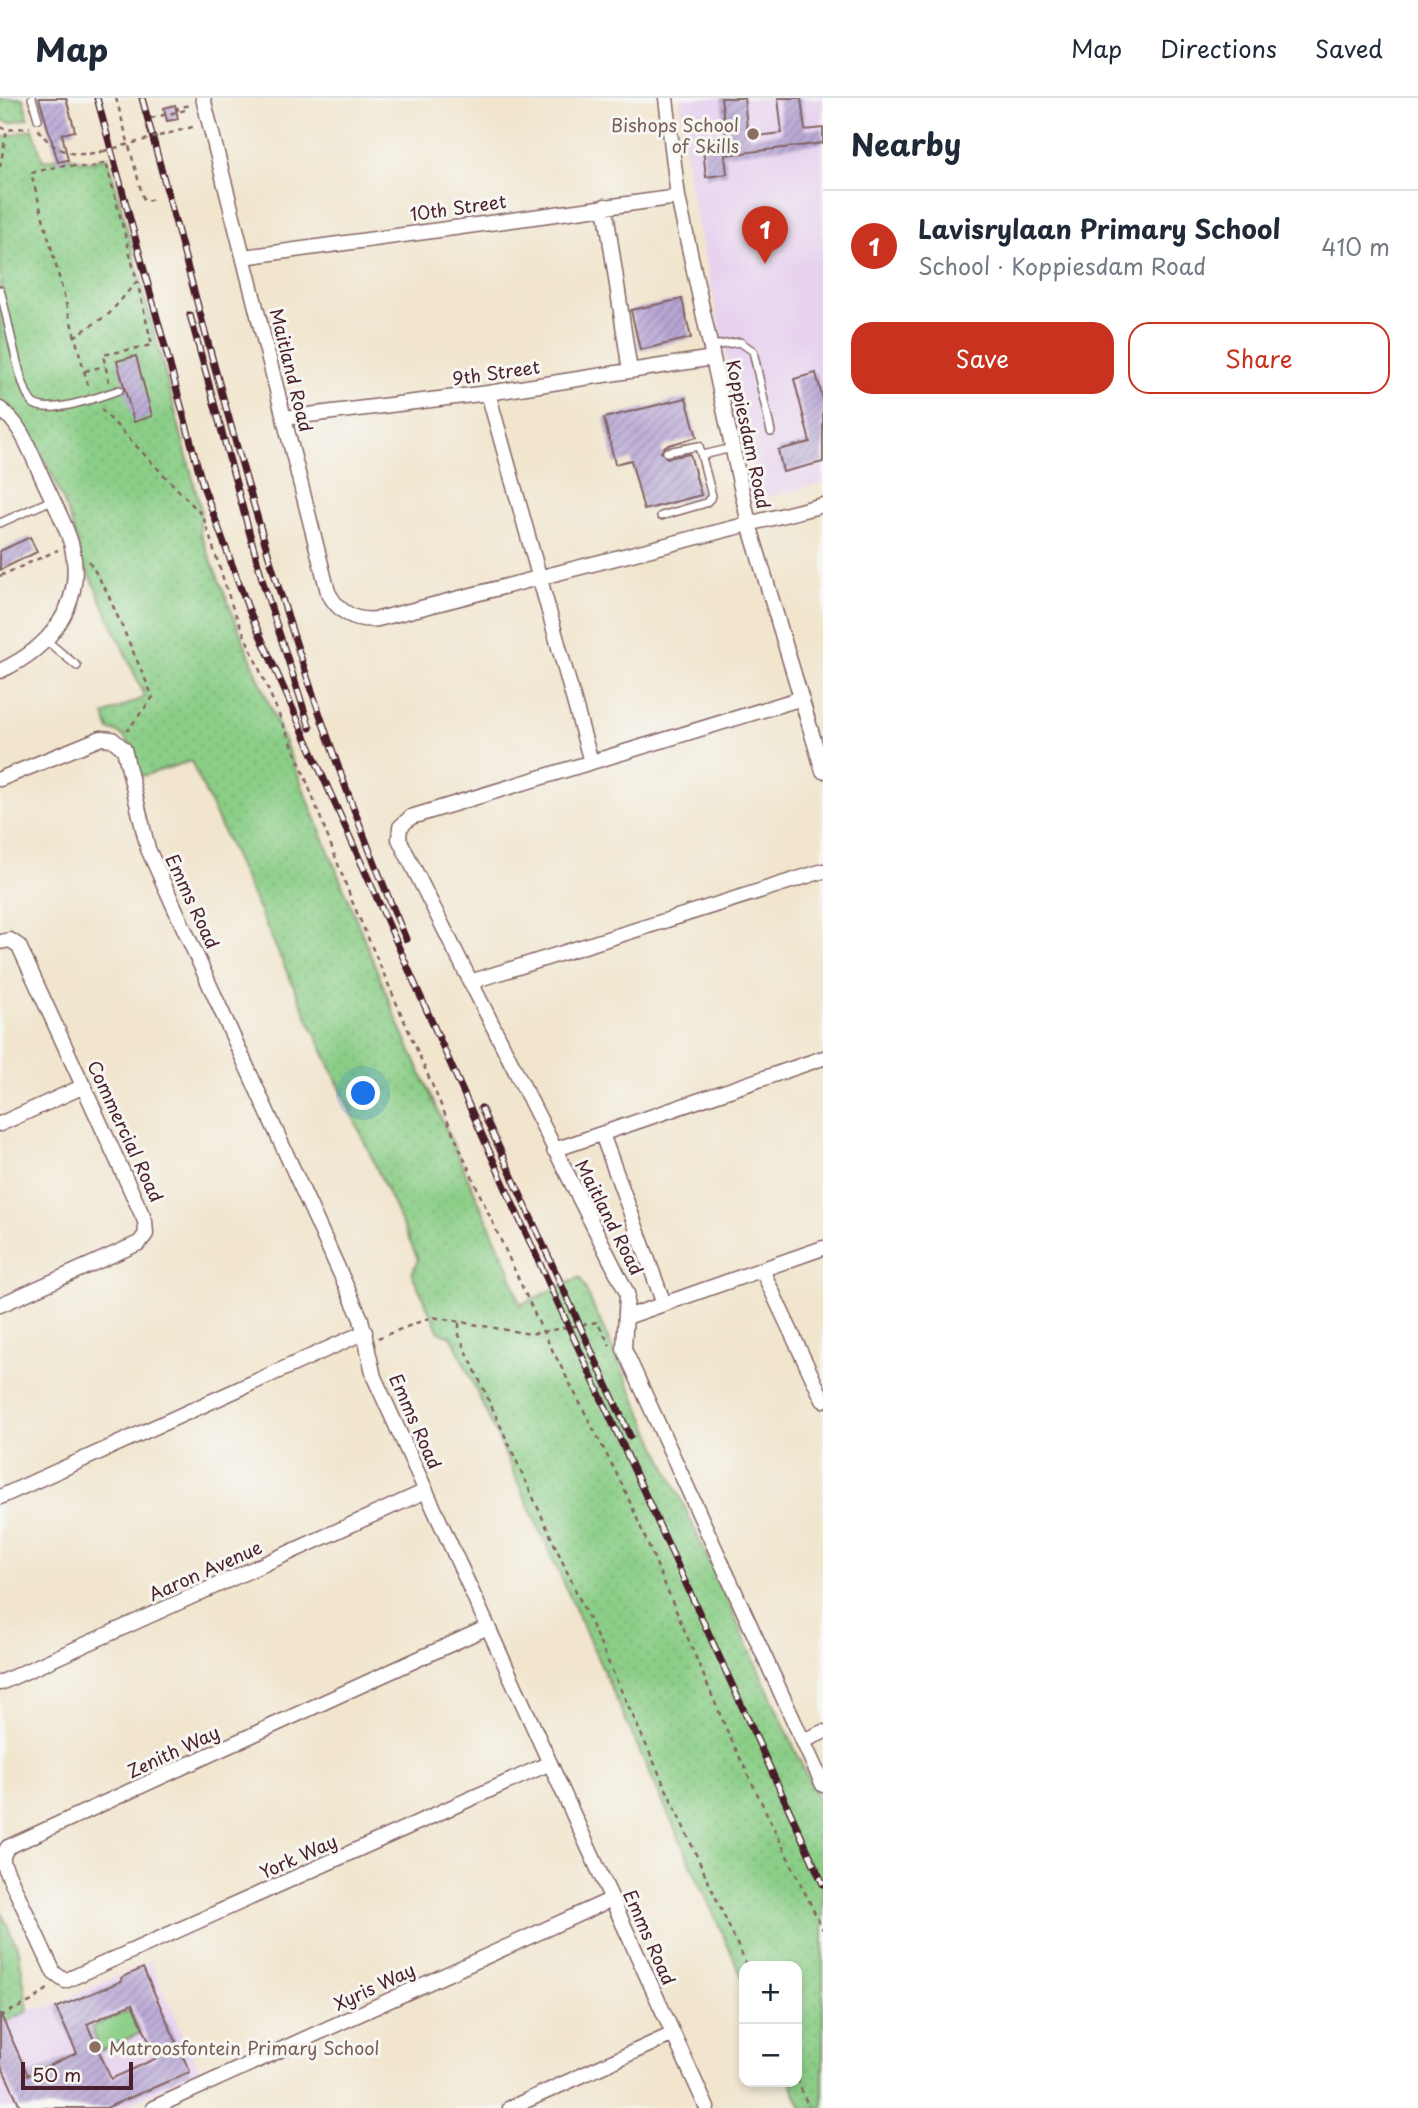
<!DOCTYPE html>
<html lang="en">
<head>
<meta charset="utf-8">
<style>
  body { margin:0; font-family:"Playpen Sans",sans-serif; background:#f6f6f7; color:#1f2937 }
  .controls { position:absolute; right:21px; bottom:21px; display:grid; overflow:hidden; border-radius:14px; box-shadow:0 4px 10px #0003 }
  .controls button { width:63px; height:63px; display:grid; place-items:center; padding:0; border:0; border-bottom:2px solid #e0e1e3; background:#fff; color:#1f2937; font:35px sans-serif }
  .scale { position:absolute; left:21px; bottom:18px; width:112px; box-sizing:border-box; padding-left:7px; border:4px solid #4a1f2b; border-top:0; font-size:19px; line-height:24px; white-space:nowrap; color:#4a1f2b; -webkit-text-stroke:5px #f6f6f2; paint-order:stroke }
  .you { position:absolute; left:364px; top:996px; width:24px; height:24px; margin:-18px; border:5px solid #fff; border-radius:50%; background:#1a73e8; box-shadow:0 0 0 10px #1a73e833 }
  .badge { display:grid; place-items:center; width:46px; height:46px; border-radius:50%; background:#c8321e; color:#fff; font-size:23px; font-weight:700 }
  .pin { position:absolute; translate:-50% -58px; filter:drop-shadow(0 2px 4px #0008) }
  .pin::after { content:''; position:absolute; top:37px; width:24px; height:21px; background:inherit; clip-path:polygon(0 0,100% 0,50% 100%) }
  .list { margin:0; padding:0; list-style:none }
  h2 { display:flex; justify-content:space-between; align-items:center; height:91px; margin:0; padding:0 28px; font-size:30px }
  h2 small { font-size:23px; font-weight:400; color:#747a83 }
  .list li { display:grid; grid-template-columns:46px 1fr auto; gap:21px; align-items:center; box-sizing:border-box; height:112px; padding:0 28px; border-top:2px solid #e0e1e3 }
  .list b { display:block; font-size:26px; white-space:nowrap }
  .list p { margin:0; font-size:23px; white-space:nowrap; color:#747a83 }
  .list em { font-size:23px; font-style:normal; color:#747a83 }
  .actions { display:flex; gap:14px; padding:21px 28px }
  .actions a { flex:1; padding:16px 0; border:2px solid #c8321e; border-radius:21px; text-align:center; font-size:24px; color:#c8321e }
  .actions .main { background:#c8321e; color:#fff }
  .map { position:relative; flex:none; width:823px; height:2010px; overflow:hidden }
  header { display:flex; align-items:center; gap:42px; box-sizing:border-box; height:98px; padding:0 35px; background:#fff; border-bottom:2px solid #e0e1e3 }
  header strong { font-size:33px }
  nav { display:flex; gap:38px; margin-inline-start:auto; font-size:24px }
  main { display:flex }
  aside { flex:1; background:#fff }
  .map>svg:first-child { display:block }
  .built { fill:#e7d2ef }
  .green { fill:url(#green-dots); stroke:#6a7659; stroke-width:2 }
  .pitch { fill:#8bce87; stroke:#6a7659; stroke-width:2 }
  .building { fill:url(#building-hatch); fill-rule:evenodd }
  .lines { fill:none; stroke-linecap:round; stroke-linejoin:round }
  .lane-casing { stroke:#846464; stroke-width:10 }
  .street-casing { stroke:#846464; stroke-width:17 }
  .path { stroke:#846464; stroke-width:2.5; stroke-dasharray:5 5; stroke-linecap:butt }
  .lane { stroke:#fff; stroke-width:7 }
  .street { stroke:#fff; stroke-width:14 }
  .rail-casing { stroke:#4a1f2b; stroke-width:7 }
  .rail { stroke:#f6f6f2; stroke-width:4.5; stroke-dasharray:13; stroke-linecap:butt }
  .path-bridge { stroke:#846464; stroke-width:2.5; stroke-dasharray:5 5; stroke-linecap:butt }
  .education-dot { fill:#8d6e63; stroke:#f6f6f2; stroke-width:2.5 }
  .labels { text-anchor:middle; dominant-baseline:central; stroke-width:6; stroke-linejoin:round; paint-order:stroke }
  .education-label { font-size:18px; fill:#785e54; stroke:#f6f6f2; text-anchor:end }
  .street-label { font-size:18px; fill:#4a1f2b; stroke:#f6f6f2 }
</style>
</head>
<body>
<header>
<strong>Map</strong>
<nav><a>Map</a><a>Directions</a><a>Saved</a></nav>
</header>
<main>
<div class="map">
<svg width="823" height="2010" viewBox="0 0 823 2010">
  <defs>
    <pattern id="green-dots" width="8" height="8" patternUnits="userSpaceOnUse" patternTransform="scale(1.75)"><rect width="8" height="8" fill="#8bce87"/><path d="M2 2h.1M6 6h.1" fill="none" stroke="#79b075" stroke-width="1.8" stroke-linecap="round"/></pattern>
    <pattern id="building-hatch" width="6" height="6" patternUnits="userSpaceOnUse" patternTransform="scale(1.75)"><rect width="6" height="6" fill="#b7a6d5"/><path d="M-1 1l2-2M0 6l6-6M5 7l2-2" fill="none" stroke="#9787ad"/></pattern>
  </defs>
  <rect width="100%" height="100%" fill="#f6f6f2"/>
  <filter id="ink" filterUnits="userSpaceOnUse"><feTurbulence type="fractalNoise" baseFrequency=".0143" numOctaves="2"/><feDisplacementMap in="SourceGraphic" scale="14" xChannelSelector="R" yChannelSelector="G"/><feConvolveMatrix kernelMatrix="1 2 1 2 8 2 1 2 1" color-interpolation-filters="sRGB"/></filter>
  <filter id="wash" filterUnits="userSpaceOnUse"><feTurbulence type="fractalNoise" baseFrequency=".00686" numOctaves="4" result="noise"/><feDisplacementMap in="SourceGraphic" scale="28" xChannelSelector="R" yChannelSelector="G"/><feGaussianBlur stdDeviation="1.57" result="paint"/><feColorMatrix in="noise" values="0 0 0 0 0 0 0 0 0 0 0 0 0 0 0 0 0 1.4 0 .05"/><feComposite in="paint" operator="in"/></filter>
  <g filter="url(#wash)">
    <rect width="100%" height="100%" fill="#f1e5cd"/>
    <path class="built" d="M680,0H823V385L769,399L755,390L689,86Z
      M150,1863L200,1973L119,2010H0V1926L40,1908L42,1912Z"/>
    <path class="green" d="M0,0H23L28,20L10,25L0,21Z
      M33,31L43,63L66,58L87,64L108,59L201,412L200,435L397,922L510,1173L520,1207L580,1179L823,1713V2010H802L790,1984H797V1868H744V1883L452,1239L439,1234L412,1176L418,1161L191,663L139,679C134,660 133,635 109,632L104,617L145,599L87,471L82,470C79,428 34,324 0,301V40Z
      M0,1811L19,1853L28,1913L0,1926Z"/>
    <path class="pitch" d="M130,1912L140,1935L101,1953L91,1929Z"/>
    <g id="blocks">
      <path class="building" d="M39,0H66L75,33L62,36L68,62L58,64Z
        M721,0H744L748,39L782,35L778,0H801L805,32L823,30V45L725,57L727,76L706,79L702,42L726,39Z
        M175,7L178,21L167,23L164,10Z
        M682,201L691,240L640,252L631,212Z
        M136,258L152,318L134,324L117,263Z
        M816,275L823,302V364L783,374L778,352L810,344L794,281Z
        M686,300L697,339L665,348L661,354L667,360L690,356L701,397L644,412L631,362L615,366L604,320Z
        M30,439L37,454L0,472V453Z
        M143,1870L190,1974L106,2010H21L0,1965V1915L28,1977L77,1955L56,1910L122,1883L121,1880ZM132,1906L157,1960L111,1981L87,1926Z"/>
    </g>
  </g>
  <g filter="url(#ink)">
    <use href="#blocks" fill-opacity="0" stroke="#846464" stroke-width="2"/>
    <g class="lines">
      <defs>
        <path id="lane" d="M32,0L38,21
          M0,192C7,213 20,297 34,306C52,317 101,298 119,292
          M711,248L740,244L753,253L771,334
          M703,357L732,350
          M661,418L706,405L712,398L699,348L667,354
          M0,425L52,402
          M47,543L77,568"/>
        <path id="street" d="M203,0L328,494C338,514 355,524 378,521L823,407
          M666,0L678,99L749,426L823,673
          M605,108L630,273
          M244,159L678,99
          M488,295L591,664
          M0,311C22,326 31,356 42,379C52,402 66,425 72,449C85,507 50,550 0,573
          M284,320L488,295L713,260
          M799,601L411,719L400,729L399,741L627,1195L624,1251L823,1687
          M0,681L101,640L112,641L124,651L148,751L361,1221L374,1279L707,2010
          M0,844L10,842L19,848L145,1123L146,1136L139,1145L0,1207
          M470,884L823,773
          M0,1026L84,988
          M602,1036L664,1206
          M554,1052L823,960
          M762,1172L823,1302
          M627,1219L823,1150
          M0,1399L365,1234
          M488,1529L8,1749L3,1757V1765L54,1875L65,1883L550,1665
          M0,1585L426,1393
          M803,1643L823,1634
          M153,2010L612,1801
          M510,2010L673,1936"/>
      </defs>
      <use href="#lane" class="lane-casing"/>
      <use href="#street" class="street-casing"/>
      <path class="path" d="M116,0L144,103L155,101
        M178,13L177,10L191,7
        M151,20L190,11
        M0,29L7,32L30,29
        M38,31C55,56 76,60 104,53
        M159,38L196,28
        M0,69L7,32
        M74,239L109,216L137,183L106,64L90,70L64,67L31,75L89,291
        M85,273L105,268
        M109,284L103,257L152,247L137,183
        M101,311L203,418L232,508L299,663L352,803L481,1099L542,1232L624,1390L728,1635L823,1832
        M89,463L106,492L153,599L127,633
        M0,478L58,452
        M459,1225V1237L747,1868
        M378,1240L432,1219L530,1236L597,1224L610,1247
        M0,1918L32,1903L49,1890
        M797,1981L809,2010"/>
      <use href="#lane" class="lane"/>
      <use href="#street" class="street"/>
      <defs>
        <path id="rail" d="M97,0L203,388L248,510L519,1120L823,1786
          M142,0C219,283 289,570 406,841
          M190,217L264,488L310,630
          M481,1010L630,1338"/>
      </defs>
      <use href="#rail" class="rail-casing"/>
      <use href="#rail" class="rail"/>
      <path class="path-bridge" d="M104,53L159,38"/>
    </g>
  </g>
  <g class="education-dot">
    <circle cx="753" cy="36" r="7"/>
    <circle cx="95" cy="1949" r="7"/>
  </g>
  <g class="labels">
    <g class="education-label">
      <text x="739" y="26">Bishops School<tspan x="739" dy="21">of Skills</tspan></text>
      <text x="109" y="1949" text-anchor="start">Matroosfontein Primary School</text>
    </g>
    <g class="street-label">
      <text transform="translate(458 109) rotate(-8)">10th Street</text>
      <text transform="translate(292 272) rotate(76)">Maitland Road</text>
      <text transform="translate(496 274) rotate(-8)">9th Street</text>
      <text transform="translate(749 336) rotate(78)">Koppiesdam Road</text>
      <text transform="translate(193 803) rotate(65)">Emms Road</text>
      <text transform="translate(126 1033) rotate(65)">Commercial Road</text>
      <text transform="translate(610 1119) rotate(63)">Maitland Road</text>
      <text transform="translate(416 1323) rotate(66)">Emms Road</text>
      <text transform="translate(205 1472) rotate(-24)">Aaron Avenue</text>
      <text transform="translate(173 1653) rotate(-25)">Zenith Way</text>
      <text transform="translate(298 1758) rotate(-24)">York Way</text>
      <text transform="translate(650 1839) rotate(66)">Emms Road</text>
      <text transform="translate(374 1888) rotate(-25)">Xyris Way</text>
    </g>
  </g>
</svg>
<div class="controls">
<button>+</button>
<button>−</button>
</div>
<div class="scale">50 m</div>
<div class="you"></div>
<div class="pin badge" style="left:765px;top:166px">1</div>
</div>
<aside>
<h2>Nearby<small></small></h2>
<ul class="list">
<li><span class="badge">1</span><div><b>Lavisrylaan Primary School</b><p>School · Koppiesdam Road</p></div><em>410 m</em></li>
</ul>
<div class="actions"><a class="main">Save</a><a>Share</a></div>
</aside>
</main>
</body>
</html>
